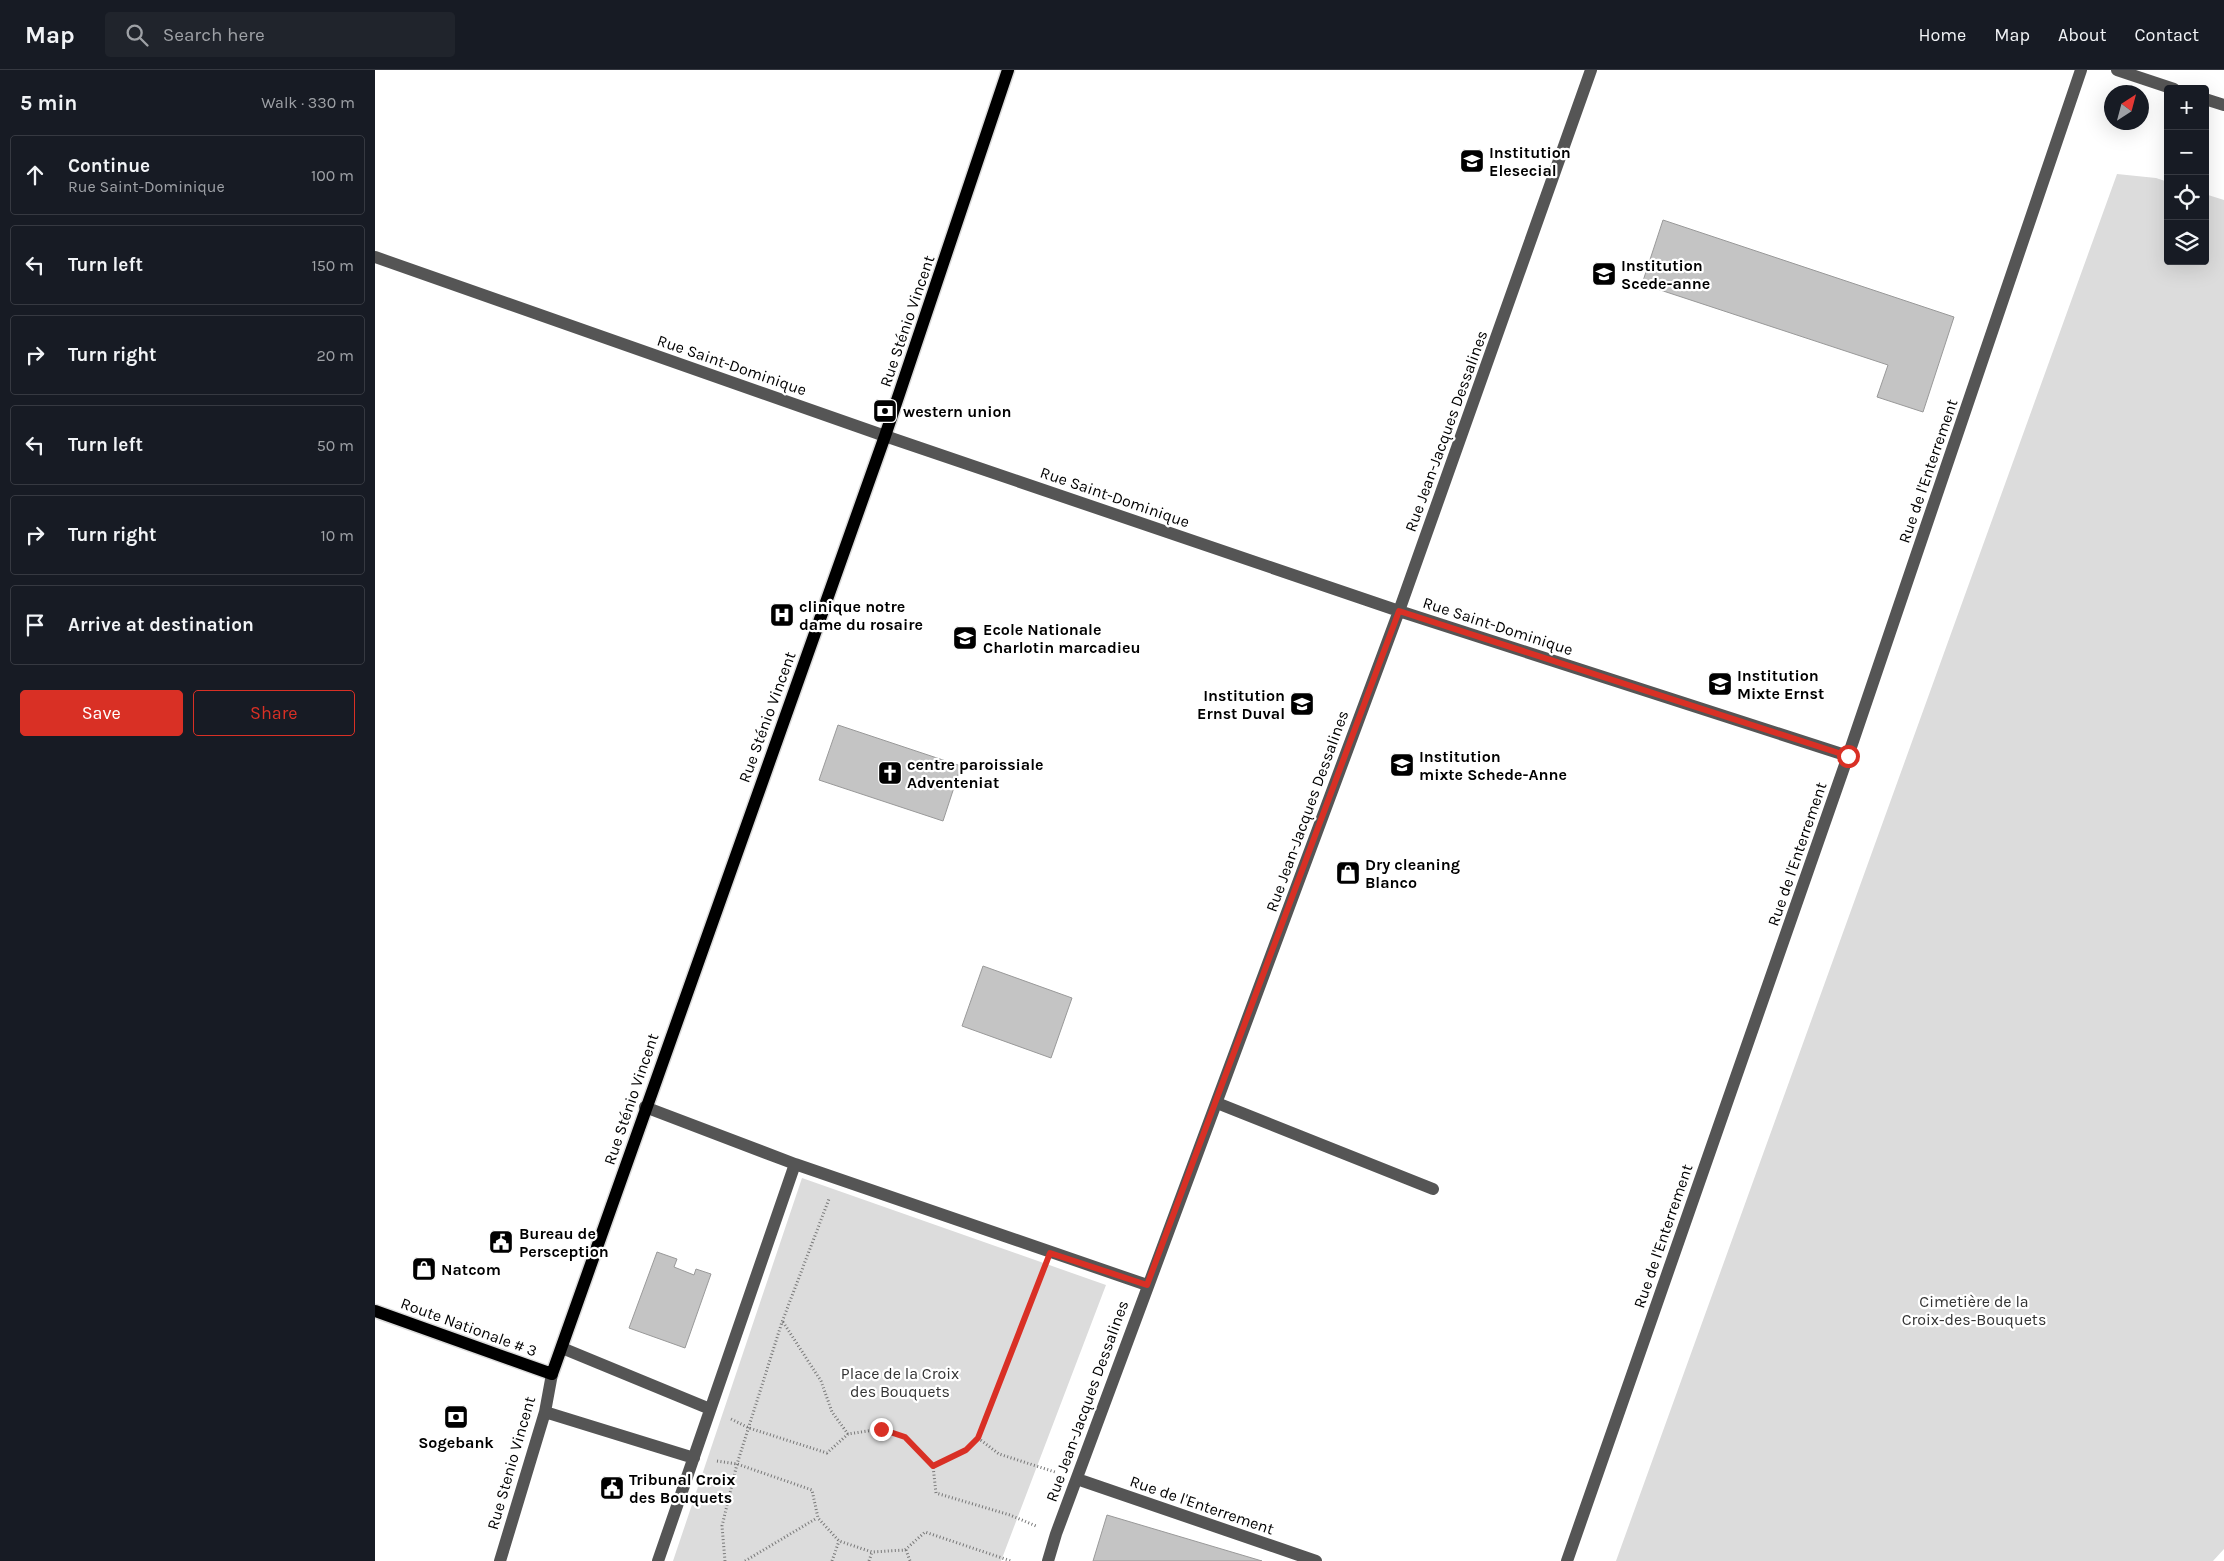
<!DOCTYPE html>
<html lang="en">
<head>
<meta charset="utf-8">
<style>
  body { margin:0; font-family:Karla,sans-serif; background:#20242c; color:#f1f3f6 }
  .controls { position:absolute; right:15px; top:15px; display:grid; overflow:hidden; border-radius:5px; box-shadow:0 5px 20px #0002 }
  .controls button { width:45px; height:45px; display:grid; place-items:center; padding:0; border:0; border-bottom:1px solid #363941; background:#171b24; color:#f1f3f6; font:25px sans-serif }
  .compass { position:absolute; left:1729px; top:15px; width:45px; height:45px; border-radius:50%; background:#171b24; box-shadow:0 5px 20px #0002; rotate:36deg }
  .stop { position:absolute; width:15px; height:15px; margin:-11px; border:4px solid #d93025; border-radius:50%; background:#fff }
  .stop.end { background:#d93025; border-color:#fff; box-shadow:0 1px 5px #0008 }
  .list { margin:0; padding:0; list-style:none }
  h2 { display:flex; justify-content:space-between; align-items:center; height:65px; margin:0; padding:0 20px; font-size:21px }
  h2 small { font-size:16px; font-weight:400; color:#9ea1a6 }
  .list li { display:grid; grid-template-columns:32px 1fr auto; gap:15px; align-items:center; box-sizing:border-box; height:80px; margin:0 10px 10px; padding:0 10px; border:1px solid #363941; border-radius:5px }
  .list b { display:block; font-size:19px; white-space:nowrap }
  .list p { margin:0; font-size:16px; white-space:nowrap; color:#9ea1a6 }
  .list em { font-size:16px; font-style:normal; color:#9ea1a6 }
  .actions { display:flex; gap:10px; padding:15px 20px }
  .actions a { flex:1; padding:11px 0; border:1px solid #d93025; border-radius:5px; text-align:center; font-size:18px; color:#d93025 }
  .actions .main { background:#d93025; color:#fff }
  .icon { flex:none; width:28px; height:28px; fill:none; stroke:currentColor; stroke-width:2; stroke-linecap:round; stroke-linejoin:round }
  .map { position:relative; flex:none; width:1849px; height:1491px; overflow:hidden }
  header { display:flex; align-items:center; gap:30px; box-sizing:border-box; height:70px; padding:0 25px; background:#171b24; border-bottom:1px solid #363941 }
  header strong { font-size:24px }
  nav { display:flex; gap:28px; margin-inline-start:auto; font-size:18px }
  .search { width:350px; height:45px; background:#20242c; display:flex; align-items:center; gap:12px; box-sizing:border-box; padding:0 18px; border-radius:5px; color:#9ea1a6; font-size:19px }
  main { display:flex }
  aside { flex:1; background:#171b24 }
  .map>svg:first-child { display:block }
  .green { fill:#dcdcdc }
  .building { fill:#c4c4c4; stroke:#999 }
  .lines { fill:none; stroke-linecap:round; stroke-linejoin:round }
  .major-casing { stroke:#dbdbdb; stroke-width:15 }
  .path { stroke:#777; stroke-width:3; stroke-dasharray:1 2.5; stroke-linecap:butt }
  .minor { stroke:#555; stroke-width:12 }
  .major { stroke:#000; stroke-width:12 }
  .route { stroke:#d93025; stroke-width:6 }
  .labels { text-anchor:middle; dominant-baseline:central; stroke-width:4.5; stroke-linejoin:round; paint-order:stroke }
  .poi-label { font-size:16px; font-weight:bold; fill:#000; stroke:#fff; text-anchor:start }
  .street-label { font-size:16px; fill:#000; stroke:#fff }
  .park-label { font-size:16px; fill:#333; stroke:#fff }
</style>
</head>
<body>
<header>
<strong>Map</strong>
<div class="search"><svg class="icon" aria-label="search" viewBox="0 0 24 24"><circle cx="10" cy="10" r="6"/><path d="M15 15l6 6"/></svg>Search here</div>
<nav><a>Home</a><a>Map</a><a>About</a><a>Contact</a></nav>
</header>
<main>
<aside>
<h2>5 min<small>Walk · 330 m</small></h2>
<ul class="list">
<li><svg class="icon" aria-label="ahead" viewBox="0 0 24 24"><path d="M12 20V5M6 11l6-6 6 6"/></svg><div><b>Continue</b><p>Rue Saint-Dominique</p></div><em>100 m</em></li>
<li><svg class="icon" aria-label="left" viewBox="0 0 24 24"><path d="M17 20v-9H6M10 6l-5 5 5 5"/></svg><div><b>Turn left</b></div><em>150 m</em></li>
<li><svg class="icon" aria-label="right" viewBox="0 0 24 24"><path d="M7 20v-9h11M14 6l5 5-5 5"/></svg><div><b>Turn right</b></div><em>20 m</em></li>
<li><svg class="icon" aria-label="left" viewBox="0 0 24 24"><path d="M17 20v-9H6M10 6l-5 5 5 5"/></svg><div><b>Turn left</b></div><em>50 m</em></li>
<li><svg class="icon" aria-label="right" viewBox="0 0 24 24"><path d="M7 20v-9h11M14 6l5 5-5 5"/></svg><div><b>Turn right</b></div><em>10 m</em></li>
<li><svg class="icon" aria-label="arrive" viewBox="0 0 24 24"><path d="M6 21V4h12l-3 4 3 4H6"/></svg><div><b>Arrive at destination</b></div></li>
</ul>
<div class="actions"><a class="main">Save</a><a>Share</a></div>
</aside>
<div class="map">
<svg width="1849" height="1491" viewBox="0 0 1849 1491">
  <rect width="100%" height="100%" fill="#fff"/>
  <path class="green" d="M1742,104L1781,108L1793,112V191H1830V124L1849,130V1479L1838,1491H1241Z
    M427,1108L731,1215L626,1491H298Z"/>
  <path class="building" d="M1288,150L1579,247L1548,342L1502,327L1513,295L1267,214Z
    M463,655L586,696L568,751L444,710Z
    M608,896L697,928L676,988L587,956Z
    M282,1182L302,1189L299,1197L319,1205L321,1199L336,1204L310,1278L254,1258Z
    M732,1445L887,1491H718Z"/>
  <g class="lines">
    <defs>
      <path id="major" d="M0,1241L177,1304L510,366L633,0"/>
    </defs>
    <use href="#major" class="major-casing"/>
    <path class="path" d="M408,1252L446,1311L457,1342L473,1364
      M356,1349L374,1358L452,1383L473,1364L506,1359L530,1367L558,1396L561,1423L635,1445L661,1456
      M603,1368L624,1384L680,1402
      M342,1391L362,1394L437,1420L443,1448L464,1471L497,1482L530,1480L550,1462L636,1491
      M558,1396L591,1380L603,1368L667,1204
      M531,1480L535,1491
      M350,1491L347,1456L362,1394L407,1252L454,1129
      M370,1491L442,1448
      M457,1491L464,1471
      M494,1491L497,1482"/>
    <path class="minor" d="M1742,0L1799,19
      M1830,29L1849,35
      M0,187L510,366L1024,541L1473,686
      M842,1033L1058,1119
      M270,1037L420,1094L772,1215
      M187,1278L335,1339
      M170,1342L319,1388
      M702,1409L941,1491
      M125,1491L170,1342L177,1304
      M283,1491L420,1094
      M673,1491L681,1464L1024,541L1216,0
      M1192,1491L1473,686L1706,0"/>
    <use href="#major" class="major"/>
  </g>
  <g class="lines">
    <path class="route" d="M506,1359L530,1367L558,1396L591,1380L603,1368L675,1183L772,1215L1024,541L1473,686"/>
  </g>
  <defs>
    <symbol id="school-square" viewBox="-11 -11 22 22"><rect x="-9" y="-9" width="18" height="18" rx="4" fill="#000" stroke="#fff"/><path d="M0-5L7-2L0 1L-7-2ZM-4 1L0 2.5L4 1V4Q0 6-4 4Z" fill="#fff"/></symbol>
    <symbol id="bank-square" viewBox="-11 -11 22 22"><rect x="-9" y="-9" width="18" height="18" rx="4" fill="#000" stroke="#fff"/><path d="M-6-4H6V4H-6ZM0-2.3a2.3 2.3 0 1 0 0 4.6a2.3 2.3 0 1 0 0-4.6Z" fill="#fff"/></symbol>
    <symbol id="hospital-square" viewBox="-11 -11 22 22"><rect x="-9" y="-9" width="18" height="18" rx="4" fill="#000" stroke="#fff"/><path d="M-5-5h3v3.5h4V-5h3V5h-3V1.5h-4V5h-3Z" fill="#fff"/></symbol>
    <symbol id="church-square" viewBox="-11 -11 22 22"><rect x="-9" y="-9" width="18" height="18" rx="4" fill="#000" stroke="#fff"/><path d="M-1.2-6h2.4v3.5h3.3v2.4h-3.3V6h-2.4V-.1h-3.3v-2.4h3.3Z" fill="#fff"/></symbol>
    <symbol id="shop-square" viewBox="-11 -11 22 22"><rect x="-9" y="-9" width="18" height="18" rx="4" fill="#000" stroke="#fff"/><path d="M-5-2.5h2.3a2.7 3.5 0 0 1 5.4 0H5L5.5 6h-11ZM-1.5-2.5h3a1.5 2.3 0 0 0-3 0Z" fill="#fff"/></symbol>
    <symbol id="civic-square" viewBox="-11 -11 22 22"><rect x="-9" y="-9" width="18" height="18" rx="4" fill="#000" stroke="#fff"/><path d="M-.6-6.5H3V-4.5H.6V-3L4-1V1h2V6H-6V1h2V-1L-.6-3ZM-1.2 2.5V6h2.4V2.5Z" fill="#fff"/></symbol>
  </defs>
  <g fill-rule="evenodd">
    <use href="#school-square" x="1083" y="77" width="28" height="28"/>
    <use href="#school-square" x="1215" y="190" width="28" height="28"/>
    <use href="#bank-square" x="496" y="327" width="28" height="28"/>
    <use href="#hospital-square" x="393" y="531" width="28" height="28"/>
    <use href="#school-square" x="576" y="554" width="28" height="28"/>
    <use href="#school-square" x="1331" y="600" width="28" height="28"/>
    <use href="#school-square" x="913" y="620" width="28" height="28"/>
    <use href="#school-square" x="1013" y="681" width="28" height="28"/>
    <use href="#church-square" x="501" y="689" width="28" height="28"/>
    <use href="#shop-square" x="959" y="789" width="28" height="28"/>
    <use href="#civic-square" x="112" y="1158" width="28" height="28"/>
    <use href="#shop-square" x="35" y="1185" width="28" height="28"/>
    <use href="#bank-square" x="67" y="1333" width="28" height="28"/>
    <use href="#civic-square" x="223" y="1404" width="28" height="28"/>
  </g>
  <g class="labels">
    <g class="poi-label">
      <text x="1114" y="82">Institution<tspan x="1114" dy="18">Elesecial</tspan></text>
      <text x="1246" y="195">Institution<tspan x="1246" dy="18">Scede-anne</tspan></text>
      <text x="528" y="341">western union</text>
      <text x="424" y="536">clinique notre<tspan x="424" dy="18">dame du rosaire</tspan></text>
      <text x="608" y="559">Ecole Nationale<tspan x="608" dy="18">Charlotin marcadieu</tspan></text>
      <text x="1362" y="605">Institution<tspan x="1362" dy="18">Mixte Ernst</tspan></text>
      <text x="910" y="625" text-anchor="end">Institution<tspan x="910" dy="18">Ernst Duval</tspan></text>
      <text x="1044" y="686">Institution<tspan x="1044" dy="18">mixte Schede-Anne</tspan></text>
      <text x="532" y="694">centre paroissiale<tspan x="532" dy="18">Adventeniat</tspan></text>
      <text x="990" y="794">Dry cleaning<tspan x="990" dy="18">Blanco</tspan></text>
      <text x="144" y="1163">Bureau de<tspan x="144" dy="18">Persception</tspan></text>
      <text x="66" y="1199">Natcom</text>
      <text x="81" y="1372" text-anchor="middle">Sogebank</text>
      <text x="254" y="1409">Tribunal Croix<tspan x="254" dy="18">des Bouquets</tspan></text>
    </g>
    <g class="street-label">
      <text transform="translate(532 251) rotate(-71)">Rue Sténio Vincent</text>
      <text transform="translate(357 295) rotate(19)">Rue Saint-Dominique</text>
      <text transform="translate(1071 361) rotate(-70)">Rue Jean-Jacques Dessalines</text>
      <text transform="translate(1553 401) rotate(-71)">Rue de l'Enterrement</text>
      <text transform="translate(740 427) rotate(19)">Rue Saint-Dominique</text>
      <text transform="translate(1123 556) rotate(18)">Rue Saint-Dominique</text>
      <text transform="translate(392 647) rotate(-70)">Rue Sténio Vincent</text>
      <text transform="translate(932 741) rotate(-70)">Rue Jean-Jacques Dessalines</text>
      <text transform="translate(1422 784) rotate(-71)">Rue de l'Enterrement</text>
      <text transform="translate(256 1029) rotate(-71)">Rue Sténio Vincent</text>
      <text transform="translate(1288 1166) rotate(-71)">Rue de l'Enterrement</text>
      <text transform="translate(94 1257) rotate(20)">Route Nationale # 3</text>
      <text transform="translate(712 1331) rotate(-70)">Rue Jean-Jacques Dessalines</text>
      <text transform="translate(136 1393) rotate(-74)">Rue Stenio Vincent</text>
      <text transform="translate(827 1435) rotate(19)">Rue de l'Enterrement</text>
    </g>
    <g class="park-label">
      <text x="1599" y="1231">Cimetière de la<tspan x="1599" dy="18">Croix-des-Bouquets</tspan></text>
      <text x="525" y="1303">Place de la Croix<tspan x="525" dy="18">des Bouquets</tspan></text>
    </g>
  </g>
</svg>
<div class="controls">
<button>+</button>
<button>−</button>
<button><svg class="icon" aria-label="locate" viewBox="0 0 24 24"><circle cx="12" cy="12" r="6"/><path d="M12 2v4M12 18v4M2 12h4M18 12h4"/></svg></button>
<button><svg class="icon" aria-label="layers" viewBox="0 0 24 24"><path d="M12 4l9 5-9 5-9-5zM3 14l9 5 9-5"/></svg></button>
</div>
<svg class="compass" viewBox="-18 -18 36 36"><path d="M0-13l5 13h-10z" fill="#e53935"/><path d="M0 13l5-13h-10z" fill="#9ea1a6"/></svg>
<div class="stop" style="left:1473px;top:686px"></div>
<div class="stop end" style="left:506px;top:1359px"></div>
</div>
</main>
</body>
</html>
